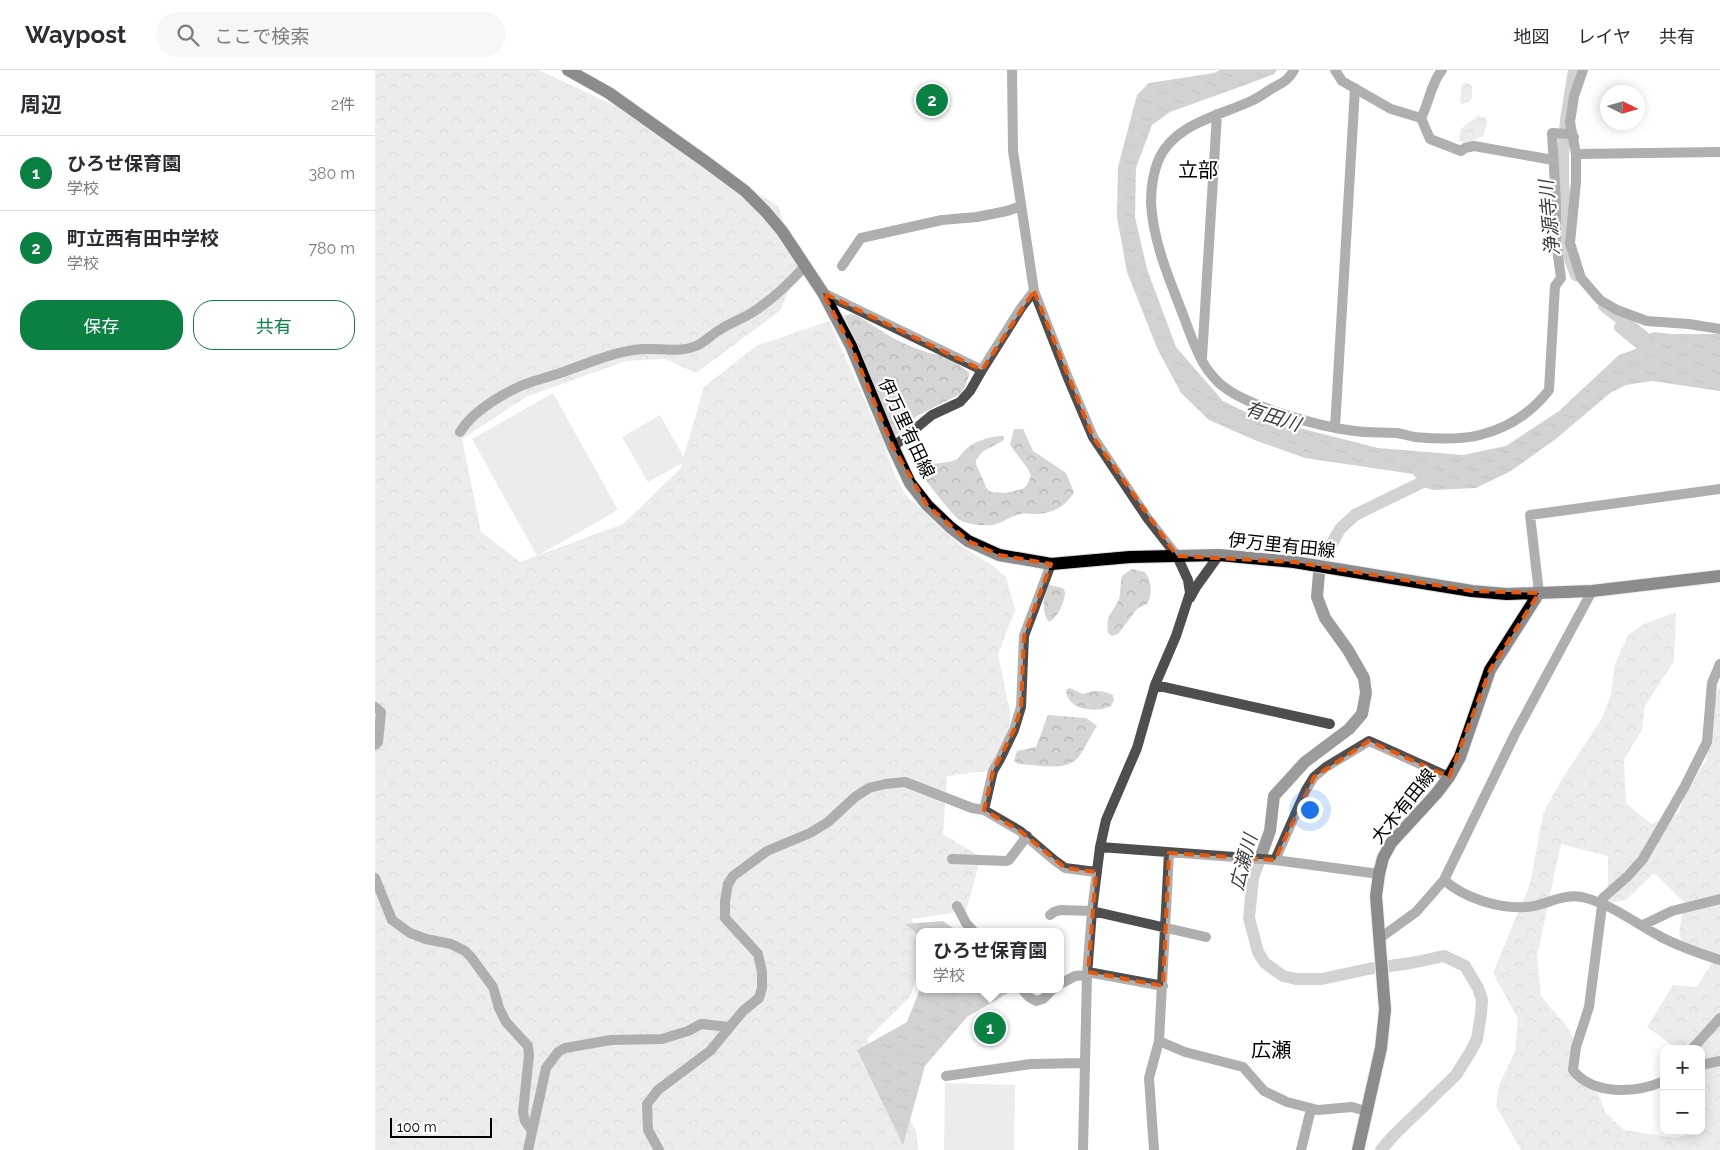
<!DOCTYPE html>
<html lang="ja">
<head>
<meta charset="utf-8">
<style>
  body { margin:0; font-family:Raleway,"Noto Sans JP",sans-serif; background:#f7f7f7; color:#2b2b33 }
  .controls { position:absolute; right:15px; bottom:15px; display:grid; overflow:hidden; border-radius:10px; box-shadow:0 2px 12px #0003 }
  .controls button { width:45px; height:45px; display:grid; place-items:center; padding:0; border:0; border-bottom:1px solid #e1e1e2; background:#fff; color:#2b2b33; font:25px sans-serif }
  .compass { position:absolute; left:1225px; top:15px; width:45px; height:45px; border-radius:50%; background:#fff; box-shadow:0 2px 12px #0003; rotate:95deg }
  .scale { position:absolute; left:15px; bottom:12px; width:102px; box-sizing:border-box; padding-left:5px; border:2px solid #000; border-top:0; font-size:14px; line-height:18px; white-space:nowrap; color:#000; -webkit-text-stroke:4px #fff; paint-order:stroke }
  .you { position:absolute; left:934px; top:739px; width:18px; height:18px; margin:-12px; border:4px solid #fff; border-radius:50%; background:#1a73e8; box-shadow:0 0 0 8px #1a73e833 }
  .badge { display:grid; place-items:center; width:32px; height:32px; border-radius:50%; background:#0b8043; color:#fff; font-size:16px; font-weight:700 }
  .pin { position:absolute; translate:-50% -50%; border:2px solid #fff; box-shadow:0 1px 5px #0006 }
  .popup { position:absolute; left:541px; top:858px; width:148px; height:65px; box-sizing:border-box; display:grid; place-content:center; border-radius:10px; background:#fff; filter:drop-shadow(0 1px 4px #0005); font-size:16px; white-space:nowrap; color:#7c7c81 }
  .popup b { font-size:19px; color:#2b2b33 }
  .popup::after { content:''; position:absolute; left:50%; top:100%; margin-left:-10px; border:10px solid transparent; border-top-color:#fff }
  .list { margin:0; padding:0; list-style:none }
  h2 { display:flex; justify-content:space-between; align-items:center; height:65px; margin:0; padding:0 20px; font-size:21px }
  h2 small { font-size:16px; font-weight:400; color:#7c7c81 }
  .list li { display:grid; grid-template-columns:32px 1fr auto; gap:15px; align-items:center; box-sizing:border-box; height:75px; padding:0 20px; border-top:1px solid #e1e1e2 }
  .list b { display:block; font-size:19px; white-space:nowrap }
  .list p { margin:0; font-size:16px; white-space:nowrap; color:#7c7c81 }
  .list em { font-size:16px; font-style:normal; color:#7c7c81 }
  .actions { display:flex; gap:10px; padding:15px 20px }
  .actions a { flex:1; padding:11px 0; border:1px solid #0b8043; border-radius:20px; text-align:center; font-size:18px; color:#0b8043 }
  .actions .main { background:#0b8043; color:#fff }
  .icon { flex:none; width:28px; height:28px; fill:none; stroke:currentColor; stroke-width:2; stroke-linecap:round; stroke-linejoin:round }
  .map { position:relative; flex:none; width:1345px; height:1080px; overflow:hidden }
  header { display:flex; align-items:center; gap:30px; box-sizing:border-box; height:70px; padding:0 25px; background:#fff; border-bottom:1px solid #e1e1e2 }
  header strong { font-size:24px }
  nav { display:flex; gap:28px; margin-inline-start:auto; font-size:18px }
  .search { width:350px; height:45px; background:#f7f7f7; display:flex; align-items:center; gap:12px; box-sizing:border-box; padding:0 18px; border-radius:28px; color:#7c7c81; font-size:19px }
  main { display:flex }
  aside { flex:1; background:#fff }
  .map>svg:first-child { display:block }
  .forest { fill:url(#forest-crowns); fill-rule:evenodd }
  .pitch { fill:#d5d5d5 }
  .water { fill:url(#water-ripples) }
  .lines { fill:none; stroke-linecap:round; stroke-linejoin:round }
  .river { stroke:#9c9c9c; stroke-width:12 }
  .major-casing { stroke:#dbdbdb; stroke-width:14 }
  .minor { stroke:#4e4e4e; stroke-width:10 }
  .major { stroke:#000; stroke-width:12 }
  .marked { fill:none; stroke:#e8590c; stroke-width:4; stroke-dasharray:10 6; stroke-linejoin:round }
  .labels { text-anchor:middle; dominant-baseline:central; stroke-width:4.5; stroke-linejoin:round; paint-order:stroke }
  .street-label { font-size:18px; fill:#000; stroke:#fff }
  .water-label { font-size:19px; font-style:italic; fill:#3d3d3d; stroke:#fff }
  .quarter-label { font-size:20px; fill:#000; stroke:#fff }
</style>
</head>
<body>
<header>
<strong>Waypost</strong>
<div class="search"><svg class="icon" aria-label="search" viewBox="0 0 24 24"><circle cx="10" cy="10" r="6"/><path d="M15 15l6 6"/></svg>ここで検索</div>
<nav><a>地図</a><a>レイヤ</a><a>共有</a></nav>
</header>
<main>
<aside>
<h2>周辺<small>2件</small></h2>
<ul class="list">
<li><span class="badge">1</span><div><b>ひろせ保育園</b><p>学校</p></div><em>380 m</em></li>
<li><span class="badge">2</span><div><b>町立西有田中学校</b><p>学校</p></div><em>780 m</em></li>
</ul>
<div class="actions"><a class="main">保存</a><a>共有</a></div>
</aside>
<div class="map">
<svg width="1345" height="1080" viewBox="0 0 1345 1080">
  <defs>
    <pattern id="forest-crowns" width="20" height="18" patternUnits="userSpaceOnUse" patternTransform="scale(1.25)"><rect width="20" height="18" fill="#d5d5d5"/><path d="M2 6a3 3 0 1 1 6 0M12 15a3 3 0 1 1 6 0" fill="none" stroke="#b5b5b5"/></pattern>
    <pattern id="water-ripples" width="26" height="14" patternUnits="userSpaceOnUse" patternTransform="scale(1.25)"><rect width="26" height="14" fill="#9c9c9c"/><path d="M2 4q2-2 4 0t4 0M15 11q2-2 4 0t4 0" fill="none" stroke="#7d7d7d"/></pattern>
  </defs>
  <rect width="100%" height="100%" fill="#fff"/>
  <path class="forest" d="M0,0H164L264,47L403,136L424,196L405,241L321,303L290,289L251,291L153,326L87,369L106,462L145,492L248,454L305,399L329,317L381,276L454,251L509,373L517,399L529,423L586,476L620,497L631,507L640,540L623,584L633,633C638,641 632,675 627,683C624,690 617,696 612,701L572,706L568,764L606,787L591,841L536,849L545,862V897L535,927L492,969L513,1004L523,1028L542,1063L543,1080H0Z
    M1093,13L1097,16V28L1094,32L1087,34L1085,31L1087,14Z
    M1103,46L1111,47L1112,55L1108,66L1091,74L1085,71C1081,58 1094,53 1103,46Z
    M475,244L481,245L518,268L537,277L554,283L572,286L595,303L590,317L585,324L542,346L520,366L469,246Z
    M639,359H648L658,381L691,403L699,422C690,438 676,444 657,444C654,444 650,443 646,444C637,445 629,453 617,455C607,456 592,455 583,449C576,443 549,409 545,401L548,395C559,393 575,394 584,388C584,387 588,382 588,382C598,371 615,366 628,366L629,370L607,382L601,390V394L612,419L616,422L630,423L648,419L652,415L656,406L653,399L635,375Z
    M757,499L770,502C777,512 777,522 773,533L762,539L743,564L737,566L733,563C730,545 738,543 744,529C746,523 745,513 747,506Z
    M674,515L688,518L690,522C690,532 683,547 674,552C666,542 668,525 674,515Z
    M1301,542L1299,591L1270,636L1267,660L1249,689L1251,733L1276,754L1303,744L1309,728L1331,690L1340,628L1345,616V1080H1146L1121,1036L1124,1015L1140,982L1143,949L1118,903L1155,814L1168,744L1187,709L1226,650L1236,625L1240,594L1253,565L1269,554ZM1186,774L1233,786V833L1251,830L1279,803L1310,833C1300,875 1301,870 1337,892L1322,917L1298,915L1272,957L1302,979H1326V1061H1317L1316,1064L1301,1068L1249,1060L1230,1042L1223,1023L1193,1002L1199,969L1193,958L1166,926L1162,887Z
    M695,618L708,624C719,620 727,620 738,625L739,630L736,636C722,643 692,641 691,620Z
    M673,645L711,648L722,656C717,663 707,685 701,690C686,702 660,694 643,694L639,691L642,681L661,677Z"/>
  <path class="pitch" d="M178,323L243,440L162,486L97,369Z
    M285,345L311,391L273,412L247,367Z
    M570,1013L640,1015L639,1080H569Z"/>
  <path class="water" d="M845,0H902L899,4L873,14L795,42L777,55L761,98L760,147L772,199L801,277L848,331L881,347L1003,378L1088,385L1131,376L1184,341L1244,285L1269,276L1271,271L1268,266L1279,262L1297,264H1345V321L1277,311L1251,315L1235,323L1182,368L1136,401L1101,418L1058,420L1039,414L1042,409L1038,404L930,388L882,371L834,350L806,323L782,278L752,202L742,147L743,97L762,25L774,13L839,3Z
    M568,851L584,862H545V866L530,854Z
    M545,919H633L635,922L592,947L550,996L528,1075L482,980L532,952Z"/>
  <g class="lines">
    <path class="river" d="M1199,0L1191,50L1188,85V112L1193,184L1201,205
      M1229,236L1268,266L1245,257L1268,276L1284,282
      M1006,1080L1019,1065L1081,1005L1096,981L1102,969L1106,944L1107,930L1103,918L1090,896L1069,886L1036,893L993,899L947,909H921L908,906L890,893L883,882L874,848L878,808L895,761L899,726L930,692L974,659L987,644L991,623L989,608L973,580L950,548L942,527L944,503L949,488L965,459L980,445L1058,407"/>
    <defs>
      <path id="major" d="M193,0L234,23L331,92L370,121L391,142L407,161L448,223L476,276L518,377L535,413L552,435L575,457L593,471L624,485L676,494L755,487L844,485L919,492L1097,521L1132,524L1217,521L1345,506
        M983,1080L1006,978L1010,940L1001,826L1004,804L1008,788L1016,773L1061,724L1074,707L1085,687L1115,600L1164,523"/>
    </defs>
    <use href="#major" class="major-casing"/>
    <path class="minor" d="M637,0L638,81L659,221L693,308L718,367L773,449L802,486L813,510L815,523L801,566L780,615L762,678L731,750L725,777L717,841L712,905L708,1080
      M919,0C912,12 908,12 896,19C890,23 883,28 876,31C844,46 798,54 783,91C778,104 776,119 776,133C778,173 796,213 810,250C816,266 822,284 832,299C835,303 840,309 844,313C869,336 945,357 980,361C994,363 1008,362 1022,363C1028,364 1034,366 1040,367C1061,369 1085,370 1105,365C1133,358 1157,342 1174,320L1180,216L1186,208L1181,171V133L1177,63L1195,64L1199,67
      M960,0L967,11L1016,39L1046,48L1055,69L1086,81L1090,78L1099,76L1178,90
      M1208,0L1199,26L1195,52L1201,84V112L1195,173L1206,208L1225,230L1242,240L1272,251L1314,254L1345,259
      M1046,48C1054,33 1056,13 1067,0
      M1201,84L1345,82
      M467,196L486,168L567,150L602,147L632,141L646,136
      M448,223L607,300
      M827,288L842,44
      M960,358L980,18
      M85,362C98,340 134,319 159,311C169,308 180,305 191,301C216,292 241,281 268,279C285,278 304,283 321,276C330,272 337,264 346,259C354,254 364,250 373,245C395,232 413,215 430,196
      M518,377L557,345L585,332L595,321L607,300L646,238L659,221
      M1164,523L1155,445L1345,419
      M815,528L821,517L844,485
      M780,615L955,654
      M0,637L6,642L3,672L0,675
      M609,740L618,701L625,689L639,660L646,637L649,566L676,494
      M725,777L900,790L1004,804
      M577,789L631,791L634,790L652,766
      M900,790L931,720L939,707L951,697L994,671L1074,707
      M0,808L17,850L35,863L51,869L76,874L90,881L96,887L118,917L124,938L131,952L153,976L154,985L148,1042L150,1051L157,1061
      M1069,810C1089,828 1124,839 1151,837C1170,836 1187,823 1207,827C1237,834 1261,854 1288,868C1306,877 1326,884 1345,890
      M582,836L591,853L599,862
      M675,845L679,842L685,840L717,841L831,867
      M1268,855L1297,841L1345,829
      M1005,868L1041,842L1069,810L1140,664L1217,521
      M713,902L788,916
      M685,914L700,906L712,905
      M647,919L654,927L661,931L668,929L678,919
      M784,971L810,982L868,997L889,1021L912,1032L943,1040L977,1037L991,1041
      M1317,979L1345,948
      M1326,995L1345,991
      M571,1006L656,994L710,993
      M1289,1011C1262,1023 1218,1026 1198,1000L1201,977L1214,937L1228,828L1253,806L1268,789L1310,716L1332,672L1337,613L1345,594
      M153,1080L171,998L183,982L190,978L236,970L287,969L313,961L326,954L355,957
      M284,1080L273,1060L272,1034L283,1020L335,981L368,941L384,928L387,918V902L383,884L350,848V831L353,814L358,806L392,781L435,763L453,752L480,727L494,718L510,714L530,712L597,738L609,740L645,761L679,790L690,798L721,802
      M779,1080L774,1008L784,971L794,783
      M926,1080L936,1039"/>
    <use href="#major" class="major"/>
  </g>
  <path d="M0 0H1345V1080H0ZM659,221L718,367L802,486L919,492L1097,521L1164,523L1115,600L1074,707L994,671L939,707L900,790L794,783L788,916L713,902L721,802L690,798L645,761L609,740L618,701L639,660L646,637L649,566L676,494L624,485L593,471L552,435L518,377L476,276L448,223L607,300Z" fill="#fff" fill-opacity=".55" fill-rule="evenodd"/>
  <path class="marked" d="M659,221L718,367L802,486L919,492L1097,521L1164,523L1115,600L1074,707L994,671L939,707L900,790L794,783L788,916L713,902L721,802L690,798L645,761L609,740L618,701L639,660L646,637L649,566L676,494L624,485L593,471L552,435L518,377L476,276L448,223L607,300Z"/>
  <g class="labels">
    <g class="street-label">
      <text transform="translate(532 358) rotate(65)">伊万里有田線</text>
      <text transform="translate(907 475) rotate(6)">伊万里有田線</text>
      <text transform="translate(1028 736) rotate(-51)">大木有田線</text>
    </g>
    <g class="water-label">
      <text transform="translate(1174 148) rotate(-95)">浄源寺川</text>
      <text transform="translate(898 346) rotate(18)">有田川</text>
      <text transform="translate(868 792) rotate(-75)">広瀬川</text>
    </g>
    <g class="quarter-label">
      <text x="823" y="100">立部</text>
      <text x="896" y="980">広瀬</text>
    </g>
  </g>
</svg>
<div class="controls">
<button>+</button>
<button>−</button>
</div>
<svg class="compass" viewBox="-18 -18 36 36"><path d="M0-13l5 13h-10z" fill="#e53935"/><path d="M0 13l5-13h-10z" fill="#7c7c81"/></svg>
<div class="scale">100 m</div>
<div class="you"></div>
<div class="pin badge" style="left:615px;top:958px">1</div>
<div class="popup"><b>ひろせ保育園</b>学校</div>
<div class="pin badge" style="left:557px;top:30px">2</div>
</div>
</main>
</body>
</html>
